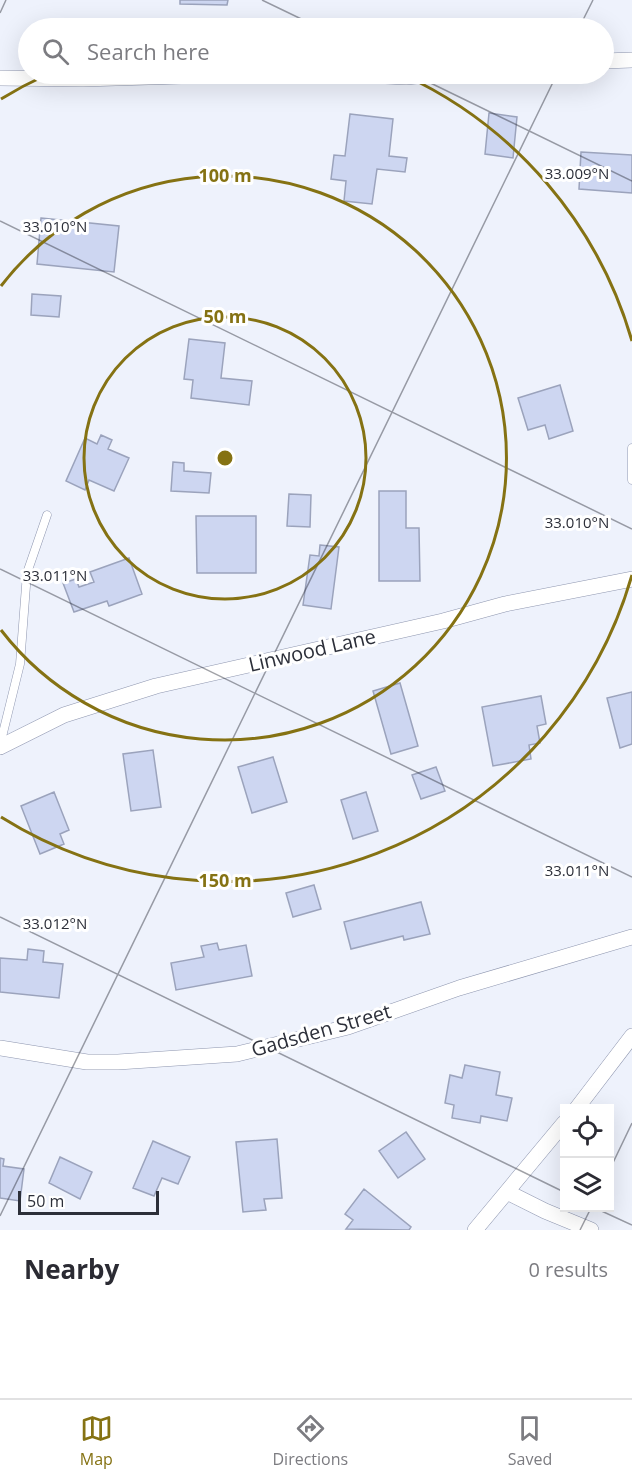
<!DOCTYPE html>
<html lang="en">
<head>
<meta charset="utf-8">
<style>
  body { margin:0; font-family:"Open Sans",sans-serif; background:#f7f7f7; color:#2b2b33 }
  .controls { position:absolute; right:18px; bottom:18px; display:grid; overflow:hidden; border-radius:0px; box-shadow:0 6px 24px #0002 }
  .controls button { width:54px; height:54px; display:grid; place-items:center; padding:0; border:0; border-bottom:2px solid #e1e1e2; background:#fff; color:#2b2b33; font:30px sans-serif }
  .scale { position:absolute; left:18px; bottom:15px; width:141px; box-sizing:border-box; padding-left:6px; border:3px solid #2c2f39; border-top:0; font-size:16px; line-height:21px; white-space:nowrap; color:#2c2f39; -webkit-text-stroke:4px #fff; paint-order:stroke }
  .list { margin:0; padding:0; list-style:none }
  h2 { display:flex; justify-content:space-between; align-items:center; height:78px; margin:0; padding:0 24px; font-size:26px }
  h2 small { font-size:20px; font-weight:400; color:#7c7c81 }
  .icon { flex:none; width:33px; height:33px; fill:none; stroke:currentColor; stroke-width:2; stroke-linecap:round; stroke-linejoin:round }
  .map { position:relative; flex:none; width:632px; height:1230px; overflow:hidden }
  .search { position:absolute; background:#fff; box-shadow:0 6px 24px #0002; left:18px; right:18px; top:18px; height:66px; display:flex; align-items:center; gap:15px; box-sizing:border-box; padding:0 21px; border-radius:33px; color:#7c7c81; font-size:22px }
  .sheet { height:168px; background:#fff }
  nav { display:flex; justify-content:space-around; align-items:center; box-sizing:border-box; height:84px; border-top:2px solid #e1e1e2; background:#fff; font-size:16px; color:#7c7c81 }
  nav a { display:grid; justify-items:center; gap:3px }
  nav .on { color:#857213 }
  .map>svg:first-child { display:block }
  .building { fill:#cdd6f1; stroke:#9ba3bc; stroke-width:1.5 }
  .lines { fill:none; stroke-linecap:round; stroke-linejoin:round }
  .service-casing { stroke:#8e96af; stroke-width:9 }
  .minor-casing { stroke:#8e96af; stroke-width:16 }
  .service { stroke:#fff; stroke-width:8 }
  .minor { stroke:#fff; stroke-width:15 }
  .ticks { fill:none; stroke:#2c2f39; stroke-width:1.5; stroke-opacity:0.45 }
  .ring { fill:none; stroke:#857213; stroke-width:3 }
  .labels { text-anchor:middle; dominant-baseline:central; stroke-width:6; stroke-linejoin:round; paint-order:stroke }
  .street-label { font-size:20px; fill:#2c2f39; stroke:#fff }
  .ticks-label { font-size:15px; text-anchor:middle; fill:#2c2f39; stroke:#fff; stroke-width:6; stroke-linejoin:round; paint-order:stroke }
  .centre { fill:#857213; stroke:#fff; stroke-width:3 }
  .ring-label { font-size:18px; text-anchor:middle; font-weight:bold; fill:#857213; stroke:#fff; stroke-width:6; stroke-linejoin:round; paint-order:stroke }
</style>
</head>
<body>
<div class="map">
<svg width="632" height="1230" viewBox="0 0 632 1230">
  <rect width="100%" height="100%" fill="#eef2fc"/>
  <path class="building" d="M180,0H228L227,5L180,4Z
    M489,113L517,117L513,158L485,154Z
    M350,114L393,119L389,156L407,158L405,172L377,169L372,204L344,201L346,181L331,179L334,155L345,156Z
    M581,152L632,155V193L579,189Z
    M41,218L119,226L114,272L37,264Z
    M32,294L61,296L59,317L31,315Z
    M189,339L225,343L221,378L252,381L249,405L191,398L193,380L184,379Z
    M560,385L573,431L549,439L545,425L528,430L518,398Z
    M101,435L112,440L108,449L129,458L114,491L89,480L85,490L66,481L85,438L97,444Z
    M173,462L184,463V471L211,473L209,493L171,491Z
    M379,491H406V528H419L420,581H379Z
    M289,494L311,495L310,527L287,526Z
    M196,516H256V573H197Z
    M320,545L339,547L331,609L303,605L310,555L319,556Z
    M129,558L142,594L109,606L107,601L74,612L63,583L76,579L79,587L94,582L90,572Z
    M400,683L418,746L391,754L373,691Z
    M632,692V744L620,748L607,698Z
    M541,696L546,724L537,726L540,743L529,745L531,759L493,766L482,707Z
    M153,750L161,807L131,811L123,754Z
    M273,757L287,802L252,813L238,767Z
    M436,767L445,791L421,799L412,775Z
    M54,792L69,830L60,834L64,844L40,854L21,806Z
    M366,792L378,831L353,839L341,800Z
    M314,885L321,909L293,917L286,893Z
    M421,902L430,934L404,940L403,936L351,949L344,922Z
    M217,943L219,950L246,945L252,976L176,990L171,963L204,957L201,946Z
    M28,949L44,951L43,962L63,964L59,998L0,992V958L27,960Z
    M465,1065L500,1072L496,1095L512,1098L507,1121L481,1116L480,1123L452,1118L454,1105L445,1103L450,1075L462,1078Z
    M406,1132L425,1159L398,1178L379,1151Z
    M277,1139L282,1198L264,1199L266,1210L243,1212L236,1142Z
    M153,1141L190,1157L178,1184L162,1178L154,1196L133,1188Z
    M60,1157L92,1172L80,1199L49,1183Z
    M0,1158L4,1159L3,1166L24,1169L20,1201L0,1198Z
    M364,1189L411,1227L409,1230L346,1229L353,1220L345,1214Z"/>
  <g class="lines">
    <defs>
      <path id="service" d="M632,448V480
        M0,745L20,664L27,573L47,515"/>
      <path id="minor" d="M604,61L632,60
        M345,74L406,77L437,74
        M0,78L83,79L246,74
        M0,747L64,715L156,686L443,621L505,604L632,579
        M0,1048L87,1062H118L237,1054L348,1027L459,988L632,937
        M577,1108L632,1036
        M507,1192L545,1211L591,1230
        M475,1230L564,1123"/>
    </defs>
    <use href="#service" class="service-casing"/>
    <use href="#minor" class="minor-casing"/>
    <use href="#service" class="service"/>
    <use href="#minor" class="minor"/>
  </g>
  <path class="ticks" d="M262,0L320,28M0,13L6,0M579,28L593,0M412,74L632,181M0,221L632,529M0,569L632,877M0,917L564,1192M610,1169L632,1123M595,1208L632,1225M0,1216L557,74M580,1230L591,1208"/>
  <g class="ring">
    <circle cx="225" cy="458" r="141"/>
    <path d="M1 286A282 282 0 1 1 1 630"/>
    <path d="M632 575A423 423 0 0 1 1 817M1 99A423 423 0 0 1 46 75M404 75A423 423 0 0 1 632 341"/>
  </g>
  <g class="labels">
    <g class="street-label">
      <text transform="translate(312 650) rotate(-13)">Linwood Lane</text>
      <text transform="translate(321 1030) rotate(-16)">Gadsden Street</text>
    </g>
  </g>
  <g class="ticks-label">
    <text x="577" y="179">33.009°N</text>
    <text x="55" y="232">33.010°N</text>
    <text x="577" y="528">33.010°N</text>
    <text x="55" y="581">33.011°N</text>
    <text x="577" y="876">33.011°N</text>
    <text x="55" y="929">33.012°N</text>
  </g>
  <circle cx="225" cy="458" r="9" class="centre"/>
  <g class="ring-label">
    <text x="225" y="182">100 m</text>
    <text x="225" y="323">50 m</text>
    <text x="225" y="887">150 m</text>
  </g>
</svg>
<div class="controls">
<button><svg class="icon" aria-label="locate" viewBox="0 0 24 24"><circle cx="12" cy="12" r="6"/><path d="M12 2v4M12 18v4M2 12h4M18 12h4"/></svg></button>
<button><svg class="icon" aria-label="layers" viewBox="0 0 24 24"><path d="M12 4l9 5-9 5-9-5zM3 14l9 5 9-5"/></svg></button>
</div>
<div class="scale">50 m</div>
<div class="search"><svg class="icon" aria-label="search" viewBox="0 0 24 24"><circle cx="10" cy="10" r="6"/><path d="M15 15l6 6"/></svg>Search here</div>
</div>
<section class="sheet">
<h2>Nearby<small>0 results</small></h2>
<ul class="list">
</ul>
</section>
<nav>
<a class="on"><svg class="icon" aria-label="map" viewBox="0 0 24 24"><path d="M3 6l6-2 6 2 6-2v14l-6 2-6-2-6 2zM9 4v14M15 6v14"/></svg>Map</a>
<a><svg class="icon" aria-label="directions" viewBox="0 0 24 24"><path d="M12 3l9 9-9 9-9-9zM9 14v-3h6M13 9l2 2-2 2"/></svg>Directions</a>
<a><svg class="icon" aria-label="saved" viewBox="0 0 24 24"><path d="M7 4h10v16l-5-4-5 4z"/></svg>Saved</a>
</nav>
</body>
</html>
